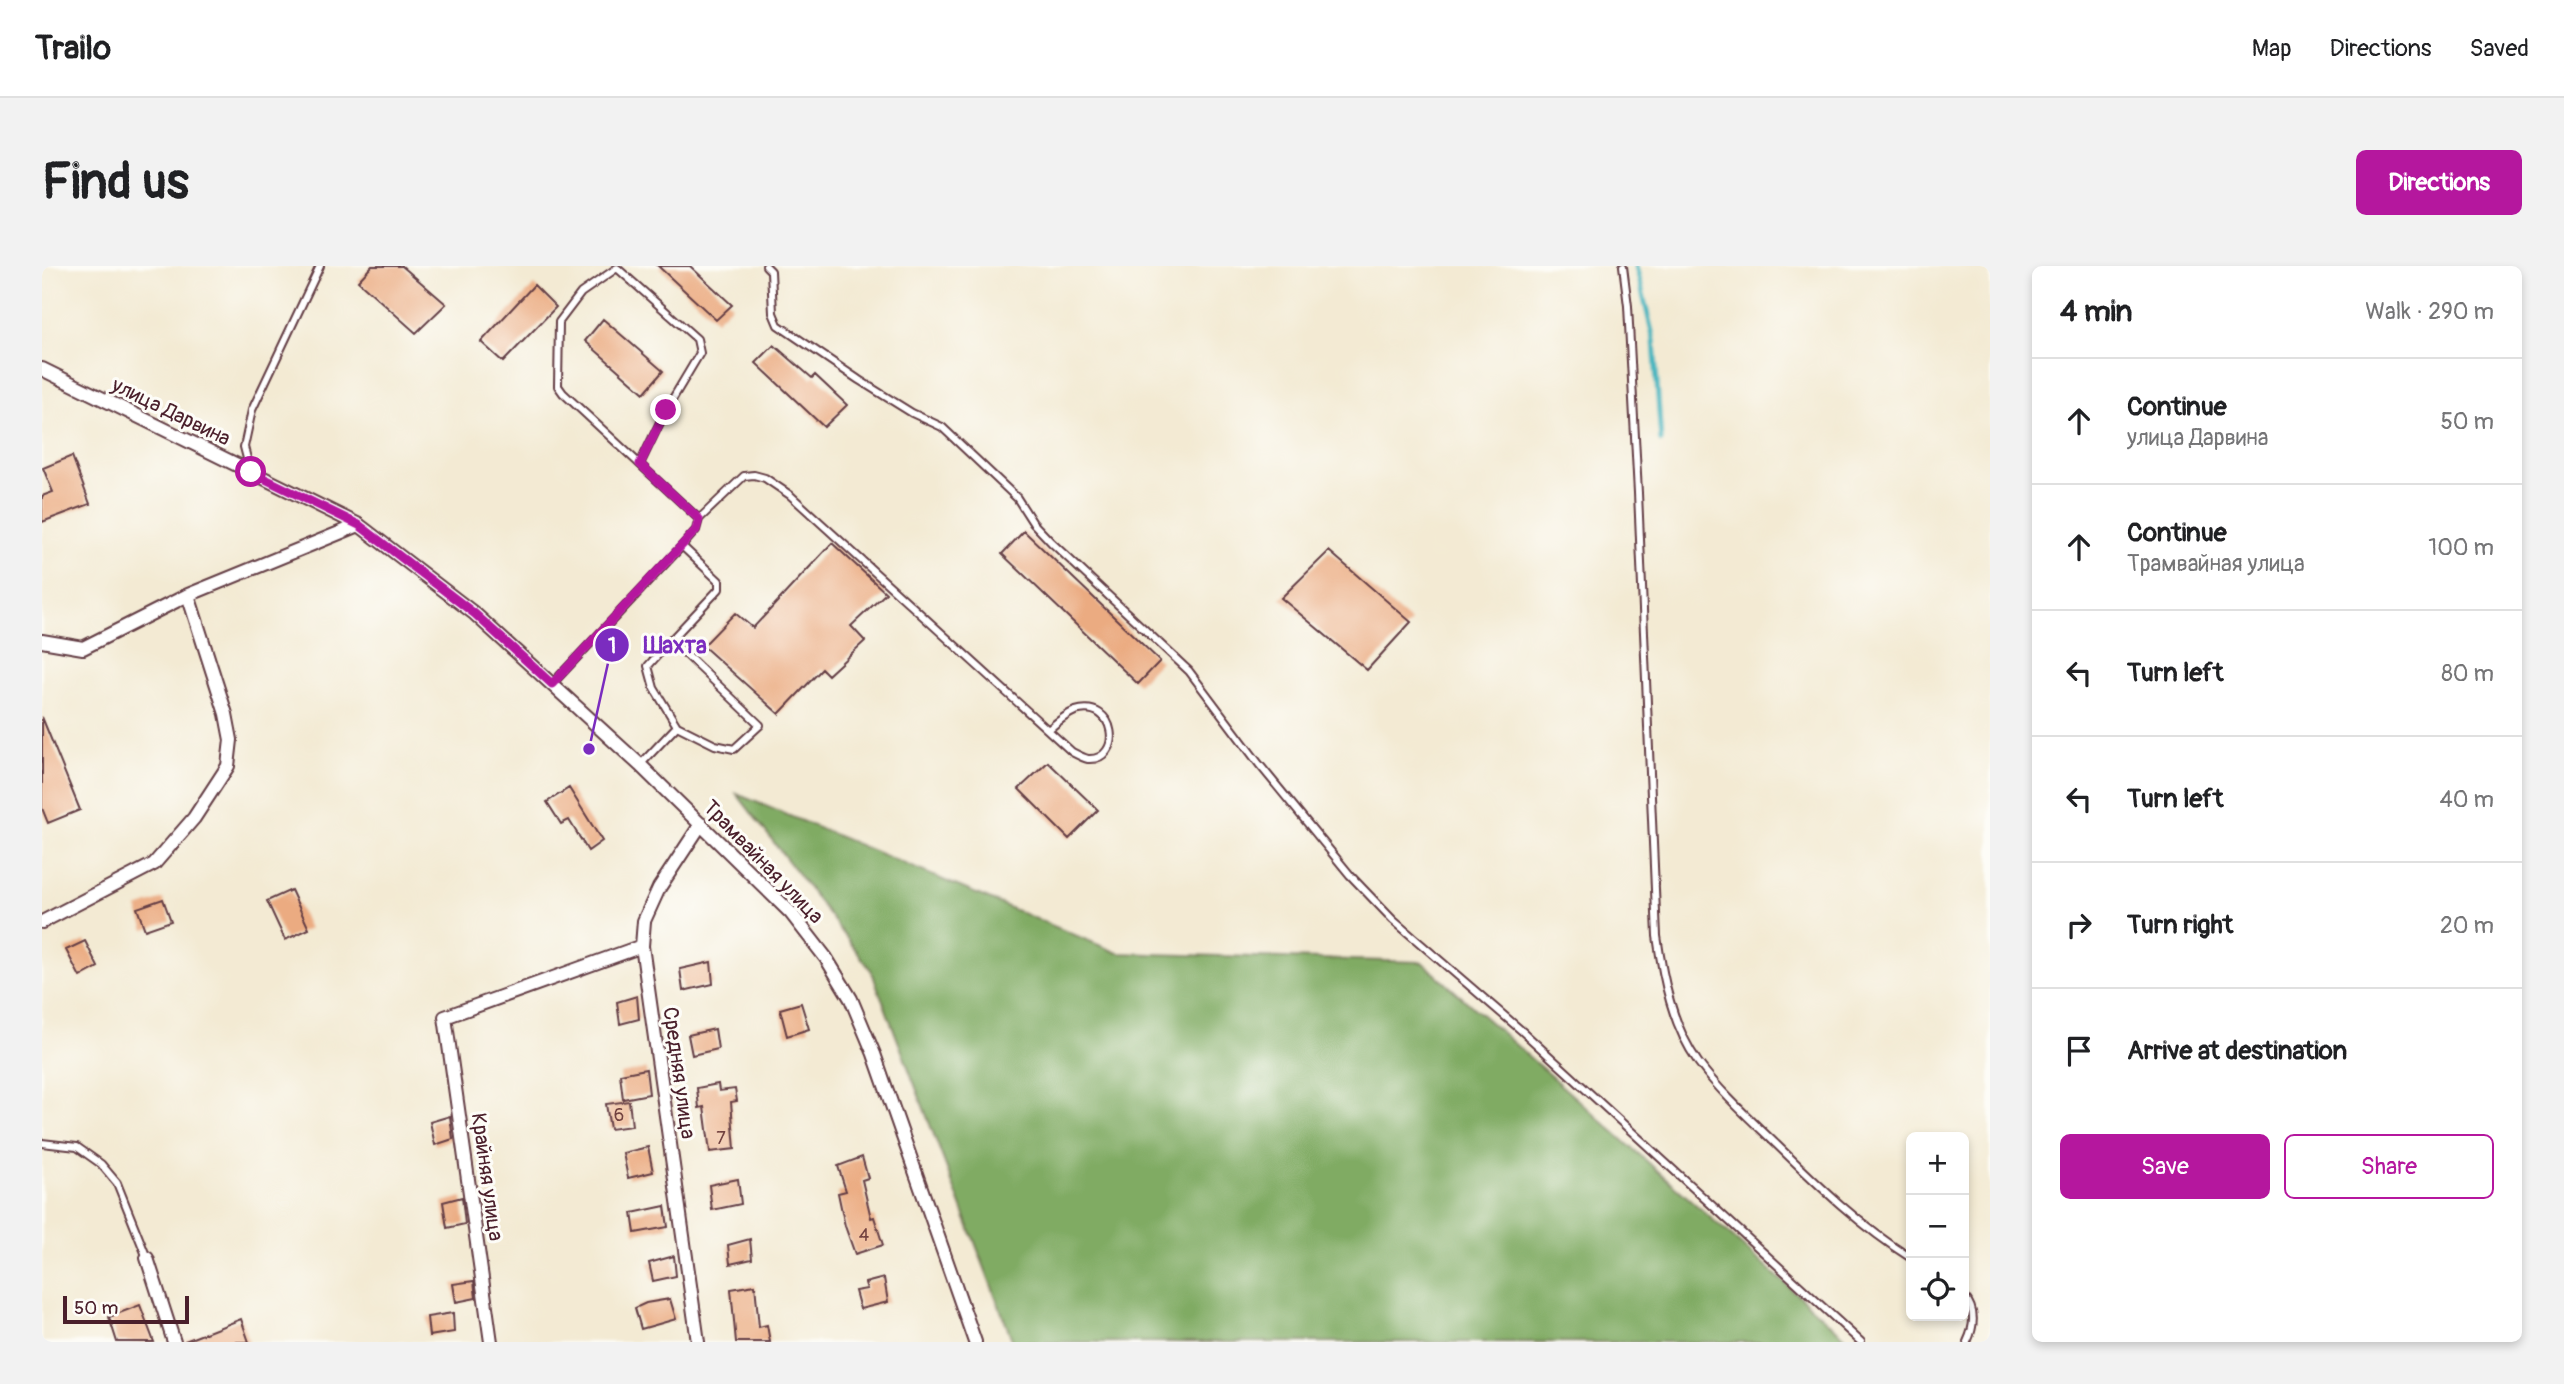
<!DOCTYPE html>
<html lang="en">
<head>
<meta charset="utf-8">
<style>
  body { margin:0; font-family:Pangolin,sans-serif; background:#f2f2f2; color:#202124 }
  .controls { position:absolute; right:21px; bottom:21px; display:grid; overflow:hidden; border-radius:10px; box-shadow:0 4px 10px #0003 }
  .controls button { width:63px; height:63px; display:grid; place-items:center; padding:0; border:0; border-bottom:2px solid #e0e0e0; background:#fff; color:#202124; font:35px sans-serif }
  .scale { position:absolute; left:21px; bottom:18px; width:126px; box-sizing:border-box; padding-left:7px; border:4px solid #4a1f2b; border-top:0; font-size:19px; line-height:24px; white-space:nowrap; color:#4a1f2b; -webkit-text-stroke:5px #fdfcf7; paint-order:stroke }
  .stop { position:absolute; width:21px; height:21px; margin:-16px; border:5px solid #b5179e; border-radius:50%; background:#fff }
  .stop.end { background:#b5179e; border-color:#fff; box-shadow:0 2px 7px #0008 }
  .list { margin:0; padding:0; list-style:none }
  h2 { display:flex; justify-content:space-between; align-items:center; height:91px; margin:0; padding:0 28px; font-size:30px }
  h2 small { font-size:23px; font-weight:400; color:#757577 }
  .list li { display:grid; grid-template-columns:46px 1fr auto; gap:21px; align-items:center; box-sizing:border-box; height:126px; padding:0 28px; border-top:2px solid #e0e0e0 }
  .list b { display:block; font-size:26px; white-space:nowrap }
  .list p { margin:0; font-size:23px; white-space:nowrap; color:#757577 }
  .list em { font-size:23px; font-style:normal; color:#757577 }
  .actions { display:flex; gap:14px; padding:21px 28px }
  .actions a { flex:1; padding:16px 0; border:2px solid #b5179e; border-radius:10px; text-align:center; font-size:24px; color:#b5179e }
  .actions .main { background:#b5179e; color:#fff }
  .icon { flex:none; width:38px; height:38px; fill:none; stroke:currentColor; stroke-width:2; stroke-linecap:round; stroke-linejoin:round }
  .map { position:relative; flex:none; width:1948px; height:1076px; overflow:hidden; border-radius:10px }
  header { display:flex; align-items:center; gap:42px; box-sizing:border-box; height:98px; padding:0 35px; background:#fff; border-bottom:2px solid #e0e0e0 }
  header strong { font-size:33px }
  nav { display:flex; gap:38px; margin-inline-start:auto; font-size:24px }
  .intro { display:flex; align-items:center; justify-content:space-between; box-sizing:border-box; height:168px; padding:0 42px }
  h1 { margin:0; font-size:49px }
  .button { padding:18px 32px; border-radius:10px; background:#b5179e; color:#fff; font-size:24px; font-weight:700 }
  main { display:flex; gap:42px; padding:0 42px }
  aside { flex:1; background:#fff; border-radius:10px; box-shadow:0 4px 10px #0003 }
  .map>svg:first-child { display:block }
  .forest { fill:#80ab63; stroke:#656547; stroke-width:2 }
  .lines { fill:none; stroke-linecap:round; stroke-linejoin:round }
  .stream { stroke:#46b5bf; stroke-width:5 }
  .building { fill:#ebab81 }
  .lane-casing { stroke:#633d44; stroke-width:10 }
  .street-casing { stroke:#633d44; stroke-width:16 }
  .lane { stroke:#fff; stroke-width:6 }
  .street { stroke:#fff; stroke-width:12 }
  .route { stroke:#b5179e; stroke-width:9 }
  .labels { text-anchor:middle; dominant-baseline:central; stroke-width:6; stroke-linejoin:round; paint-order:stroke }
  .number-label { font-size:18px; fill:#724240 }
  .street-label { font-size:21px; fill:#4a1f2b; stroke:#fdfcf7 }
  .leader { fill:none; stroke:#7b2cbf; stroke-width:2.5 }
  .callout-dot { fill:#7b2cbf; stroke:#fdfcf7; stroke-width:2.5 }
  .mark-label { font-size:21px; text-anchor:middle; font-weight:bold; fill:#fff }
  .callout-label { font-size:23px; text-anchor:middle; font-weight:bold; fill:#7b2cbf; stroke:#fdfcf7; stroke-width:6; stroke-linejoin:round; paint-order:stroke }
</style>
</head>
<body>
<header>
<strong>Trailo</strong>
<nav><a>Map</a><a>Directions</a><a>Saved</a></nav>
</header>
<div class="intro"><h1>Find us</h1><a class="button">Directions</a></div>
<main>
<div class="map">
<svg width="1948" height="1076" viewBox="0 0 1948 1076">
  <rect width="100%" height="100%" fill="#fdfcf7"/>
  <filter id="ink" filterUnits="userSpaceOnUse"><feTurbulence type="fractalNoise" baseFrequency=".0143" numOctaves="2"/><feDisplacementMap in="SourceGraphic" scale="14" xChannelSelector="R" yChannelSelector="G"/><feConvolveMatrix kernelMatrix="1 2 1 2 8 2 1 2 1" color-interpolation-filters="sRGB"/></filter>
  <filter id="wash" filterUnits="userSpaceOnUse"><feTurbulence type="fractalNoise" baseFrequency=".00686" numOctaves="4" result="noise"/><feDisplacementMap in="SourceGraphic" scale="28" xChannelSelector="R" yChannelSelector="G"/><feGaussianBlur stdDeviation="1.57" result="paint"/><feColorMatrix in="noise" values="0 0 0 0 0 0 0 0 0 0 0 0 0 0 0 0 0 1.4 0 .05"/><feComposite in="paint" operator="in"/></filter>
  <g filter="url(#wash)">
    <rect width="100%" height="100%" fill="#f3ead3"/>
    <path class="forest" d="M695,528L1076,687L1380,696L1809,1076H971L829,704Z"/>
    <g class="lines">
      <path class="stream" d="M1594,0L1612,74L1619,175"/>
    </g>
    <g id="blocks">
      <path class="building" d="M330,0H360L404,38L374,67L316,15Z
        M616,0H648L690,39L674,54Z
        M492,19L514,41L461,96L439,76Z
        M561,53L621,105L602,127L543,75Z
        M732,79L770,112L773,109L805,139L782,161L714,97Z
        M30,190L48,238L0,256V230L11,226L1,202Z
        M982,265L1118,395L1096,418L960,288Z
        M790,277L844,327L809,360L823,375L786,409L780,403L737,448L661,380L693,347L711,362Z
        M1287,285L1369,356L1325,404L1239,332Z
        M0,451L38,544L6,557L0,542Z
        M1006,496L1056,544L1027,573L977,523Z
        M527,522L560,575L546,585L527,554L519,558L505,536Z
        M249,624L267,663L243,674L225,635Z
        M121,633L129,655L103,664L95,642Z
        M43,675L56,701L38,711L24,684Z
        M669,696L671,718L641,725L638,703Z
        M595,730L597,753L578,758L575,736Z
        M759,737L767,763L745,770L738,743Z
        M673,763L676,783L650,789L646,769Z
        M604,803L607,828L581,833L578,808Z
        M676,818L677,825L693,823L695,835L689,836L693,883L668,886L662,841L657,842L655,822Z
        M587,835L590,860L568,863L564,838Z
        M408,850L411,873L393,879L388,856Z
        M606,881L611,906L586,912L581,887Z
        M820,891L826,912L820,914L829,952L832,951L841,979L813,988L803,960L796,927L804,925L796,900Z
        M696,913L699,938L670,944L667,919Z
        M420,931L423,958L405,962L401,936Z
        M623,940L626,961L593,967L590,947Z
        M708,973L710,993L688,998L686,979Z
        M632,990L634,1010L611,1015L607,997Z
        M842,1012L846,1036L818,1043L813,1025L825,1023L823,1017Z
        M432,1015L434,1032L414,1036L411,1018Z
        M713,1019L717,1061L725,1059L728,1076H694L689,1023Z
        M628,1033L634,1053L599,1063L593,1042L604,1037Z
        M98,1039L112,1076H75L67,1051Z
        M411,1047L412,1066L387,1070L385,1051Z
        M199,1053L207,1076H143V1075Z"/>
    </g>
  </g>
  <g filter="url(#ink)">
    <use href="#blocks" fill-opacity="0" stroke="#633d44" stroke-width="2"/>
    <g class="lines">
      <defs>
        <path id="lane" d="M724,0L729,5L731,47L736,59L817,114L870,147L900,161L975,232L991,257L1009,276L1147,405L1217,498L1308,609L1351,654L1480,765L1819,1076
          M1581,0L1586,40L1596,227L1615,670C1621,713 1630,759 1656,796C1678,826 1707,852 1734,878C1776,919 1819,961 1869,992
          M598,198L624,144L658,87L655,73L575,2L539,27L517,56L516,120L521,127L657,253L654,264L640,280L677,315V323L629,374
          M208,204L202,181L210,144L278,0
          M657,253L702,210L712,209L723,212L748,229L1030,486C1034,488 1041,492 1046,493C1081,495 1075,432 1033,445C1023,449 1014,457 1006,464
          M510,418L640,280
          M598,499L635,460L673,479L692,483L718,459L629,374L606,400L612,422L635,460
          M0,877L35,881L59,898L75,917L105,992
          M1922,1030C1934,1044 1933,1059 1925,1076"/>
        <path id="street" d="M0,103L317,259L433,348L598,499L749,647L784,692L809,733L832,788L933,1076
          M0,375L41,382L146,329L317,259
          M0,656L112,598L152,552L186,500L189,474L184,448L146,329
          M105,992L132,1076
          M449,1076L403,751L600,680
          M656,1076L600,680L602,655L617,622L659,558"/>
      </defs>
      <use href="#lane" class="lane-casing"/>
      <use href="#street" class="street-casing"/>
      <use href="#lane" class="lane"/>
      <use href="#street" class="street"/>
    </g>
  </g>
  <g class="lines" filter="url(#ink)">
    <path class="route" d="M209,206L317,259L433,348L510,418L654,264L657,253L598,198L624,144"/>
  </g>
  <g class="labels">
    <g class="number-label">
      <text x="577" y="849">6</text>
      <text x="679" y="872">7</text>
      <text x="822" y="969">4</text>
    </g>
    <g class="street-label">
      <text transform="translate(129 146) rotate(26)">улица Дарвина</text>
      <text transform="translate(721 596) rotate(46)">Трамвайная улица</text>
      <text transform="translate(637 807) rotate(82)">Средняя улица</text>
      <text transform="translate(445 911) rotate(82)">Крайняя улица</text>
    </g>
  </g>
  <path class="leader" d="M547 483L570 379"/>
  <g class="callout-dot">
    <circle cx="547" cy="483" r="7"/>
    <circle cx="570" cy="379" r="18"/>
  </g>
  <g class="mark-label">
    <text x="570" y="387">1</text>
  </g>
  <g class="callout-label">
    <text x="633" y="387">Шахта</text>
  </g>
</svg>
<div class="controls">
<button>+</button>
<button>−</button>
<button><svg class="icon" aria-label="locate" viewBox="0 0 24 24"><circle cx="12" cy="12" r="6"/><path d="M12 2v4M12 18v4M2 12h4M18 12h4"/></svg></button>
</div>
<div class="scale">50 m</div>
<div class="stop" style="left:209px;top:206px"></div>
<div class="stop end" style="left:624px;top:144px"></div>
</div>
<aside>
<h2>4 min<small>Walk · 290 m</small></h2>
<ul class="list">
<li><svg class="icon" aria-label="ahead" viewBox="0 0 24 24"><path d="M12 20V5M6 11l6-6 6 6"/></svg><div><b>Continue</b><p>улица Дарвина</p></div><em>50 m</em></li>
<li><svg class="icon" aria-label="ahead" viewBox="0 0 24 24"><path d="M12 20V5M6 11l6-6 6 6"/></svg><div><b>Continue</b><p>Трамвайная улица</p></div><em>100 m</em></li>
<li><svg class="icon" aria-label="left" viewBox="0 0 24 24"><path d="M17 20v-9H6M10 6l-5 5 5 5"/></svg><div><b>Turn left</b></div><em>80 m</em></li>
<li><svg class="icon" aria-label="left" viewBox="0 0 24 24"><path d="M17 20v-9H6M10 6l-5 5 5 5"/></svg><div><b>Turn left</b></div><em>40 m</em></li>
<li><svg class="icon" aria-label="right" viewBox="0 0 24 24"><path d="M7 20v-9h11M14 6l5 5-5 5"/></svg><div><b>Turn right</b></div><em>20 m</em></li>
<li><svg class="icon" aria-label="arrive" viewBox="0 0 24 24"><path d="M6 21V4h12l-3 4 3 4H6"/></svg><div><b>Arrive at destination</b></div></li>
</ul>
<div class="actions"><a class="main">Save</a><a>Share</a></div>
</aside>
</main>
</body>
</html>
